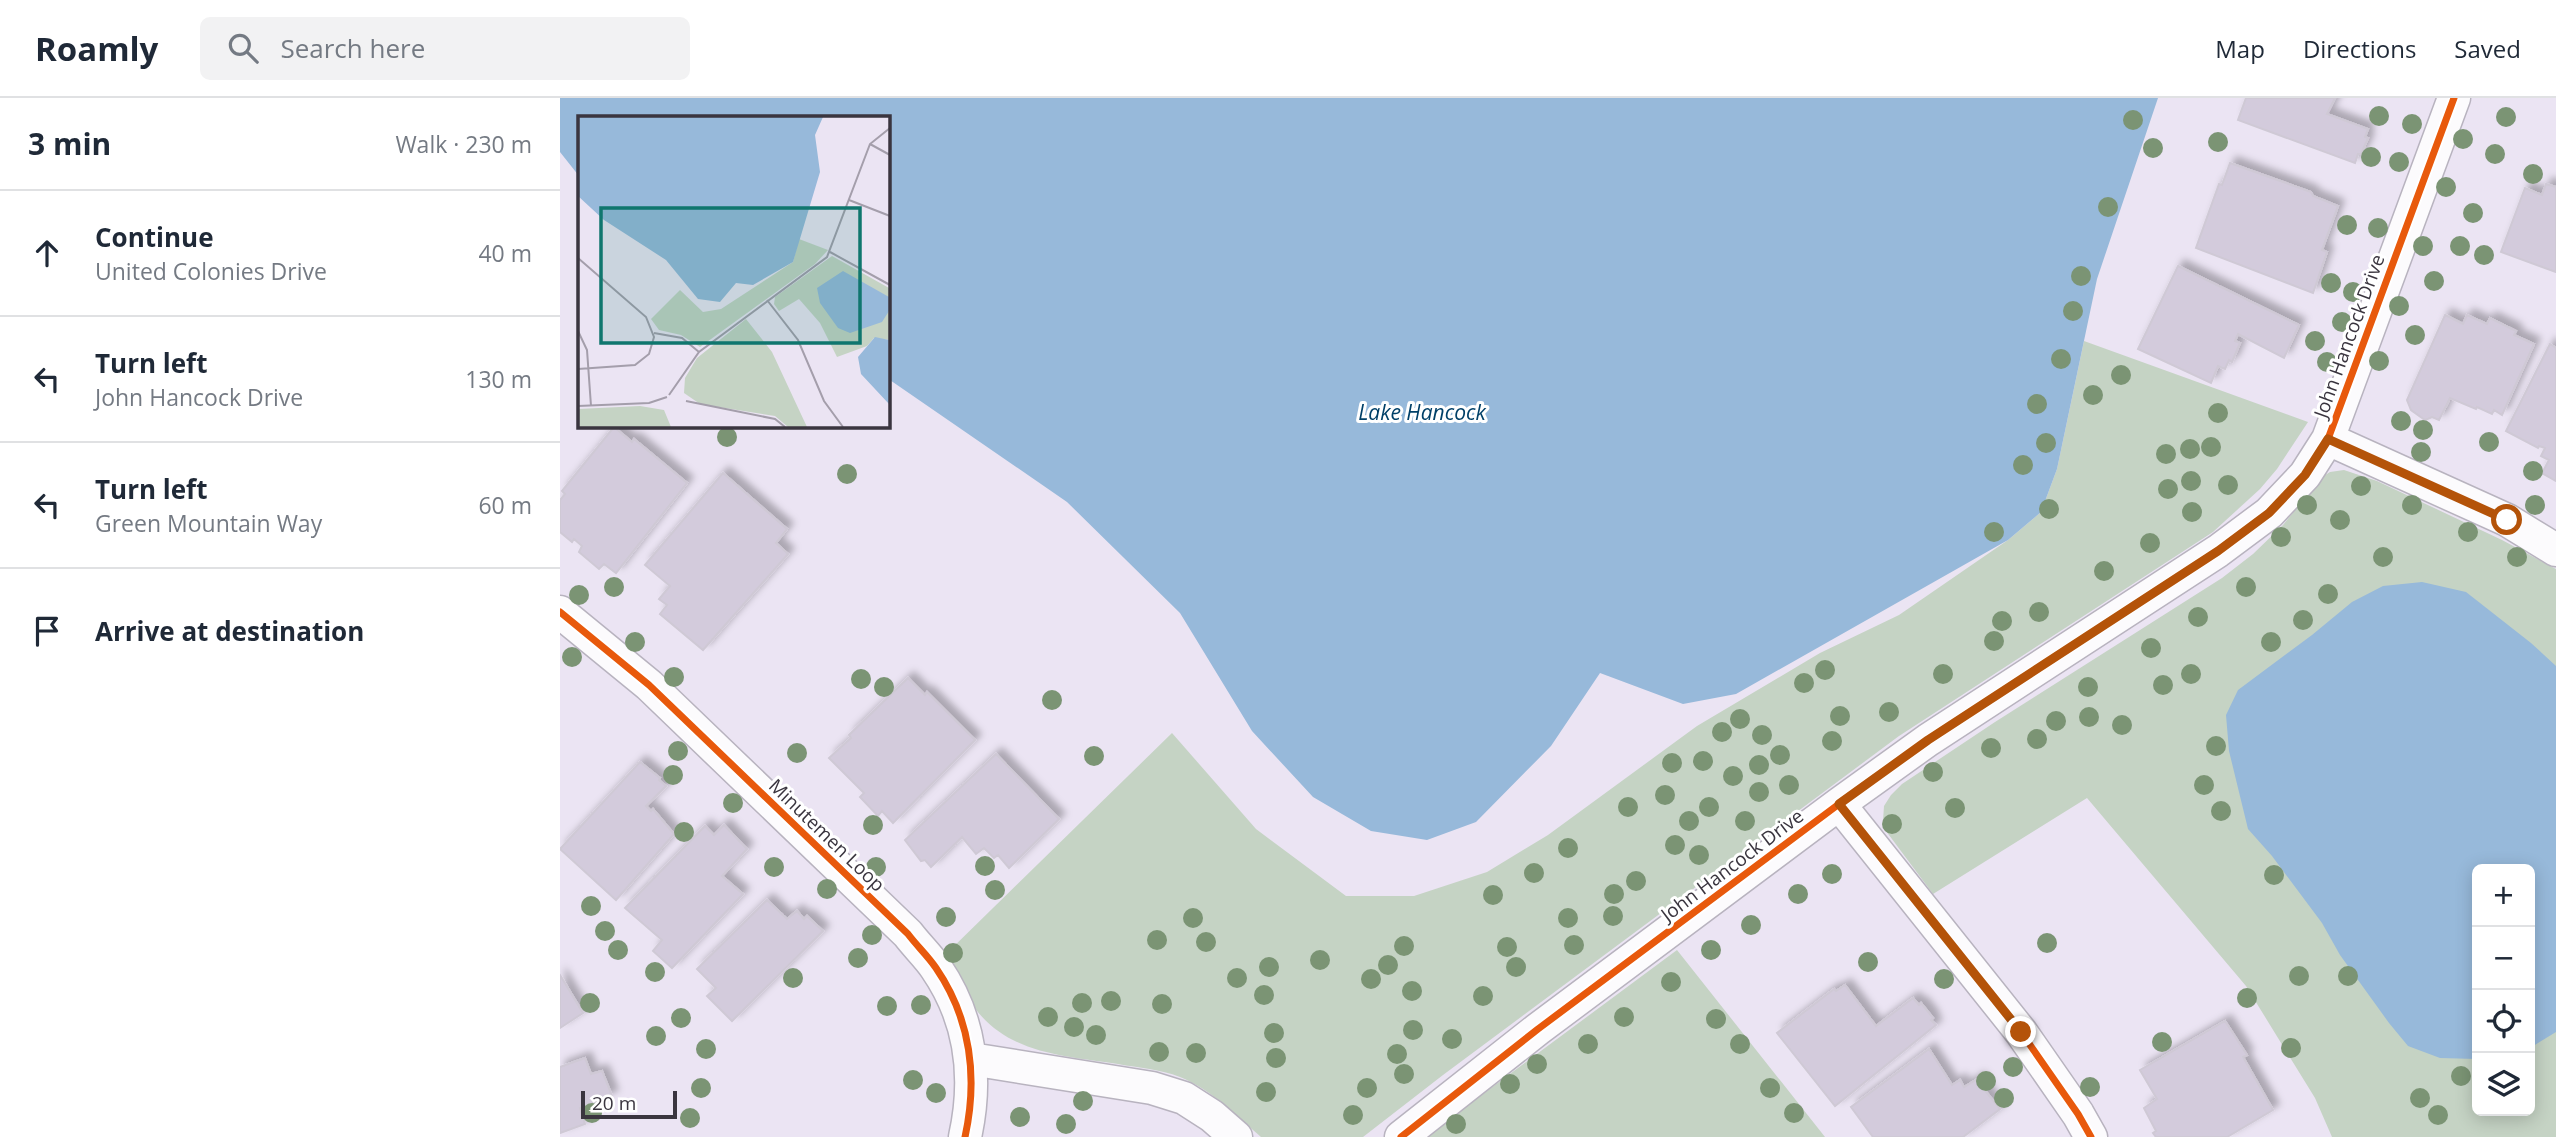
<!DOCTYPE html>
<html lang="en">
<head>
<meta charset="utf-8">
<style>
  body { margin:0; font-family:"Open Sans",sans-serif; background:#f2f2f3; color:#1f2937 }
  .controls { position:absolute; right:21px; bottom:21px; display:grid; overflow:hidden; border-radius:10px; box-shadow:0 4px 18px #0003 }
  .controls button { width:63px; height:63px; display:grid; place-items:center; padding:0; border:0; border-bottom:2px solid #e0e1e3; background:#fff; color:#1f2937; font:35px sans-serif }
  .scale { position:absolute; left:21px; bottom:18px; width:96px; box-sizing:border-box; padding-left:7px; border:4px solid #3a353f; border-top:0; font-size:19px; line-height:24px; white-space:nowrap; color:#3a353f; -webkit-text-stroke:5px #fff; paint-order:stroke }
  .stop { position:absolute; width:21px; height:21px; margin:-16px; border:5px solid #b45309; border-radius:50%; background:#fff }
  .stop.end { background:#b45309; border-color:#fff; box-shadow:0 2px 7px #0008 }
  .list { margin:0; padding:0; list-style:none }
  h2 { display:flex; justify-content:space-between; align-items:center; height:91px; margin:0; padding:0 28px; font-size:30px }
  h2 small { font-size:23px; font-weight:400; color:#747a83 }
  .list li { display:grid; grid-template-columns:46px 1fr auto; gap:21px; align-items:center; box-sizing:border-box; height:126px; padding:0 28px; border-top:2px solid #e0e1e3 }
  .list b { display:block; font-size:26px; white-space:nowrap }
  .list p { margin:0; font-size:23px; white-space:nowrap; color:#747a83 }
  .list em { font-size:23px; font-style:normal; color:#747a83 }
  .icon { flex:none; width:38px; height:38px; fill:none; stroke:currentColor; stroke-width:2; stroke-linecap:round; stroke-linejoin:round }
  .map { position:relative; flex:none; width:1996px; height:1039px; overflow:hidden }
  header { display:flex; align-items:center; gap:42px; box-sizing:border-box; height:98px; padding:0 35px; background:#fff; border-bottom:2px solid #e0e1e3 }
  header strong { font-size:33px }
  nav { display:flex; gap:38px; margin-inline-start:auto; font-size:24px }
  .search { width:490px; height:63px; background:#f2f2f3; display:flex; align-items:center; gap:18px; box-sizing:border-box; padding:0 24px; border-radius:10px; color:#747a83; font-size:26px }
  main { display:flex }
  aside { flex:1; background:#fff }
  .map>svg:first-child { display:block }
  .green { fill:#c5d3c4; fill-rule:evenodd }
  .water { fill:#97b9da }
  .building { fill:#d3cbdc; stroke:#cfc9d5; stroke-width:2; filter:url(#shadow) }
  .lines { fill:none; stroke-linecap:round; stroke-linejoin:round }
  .street-casing { stroke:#b8b3bf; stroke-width:35 }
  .street { stroke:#fcfbfd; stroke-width:32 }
  .cycleway-casing { stroke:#fff; stroke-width:11 }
  .cycleway { stroke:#e8590c; stroke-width:7 }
  .tree { fill:#7b9474 }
  .route { stroke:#b45309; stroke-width:9 }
  .labels { text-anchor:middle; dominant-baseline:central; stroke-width:6; stroke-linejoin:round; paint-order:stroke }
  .street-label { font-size:19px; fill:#3a353f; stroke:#fff }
  .water-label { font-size:21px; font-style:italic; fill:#004068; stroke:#fff }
  .inset-road { fill:none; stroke:#a49eab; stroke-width:2 }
  .view { fill:#0f766e; fill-opacity:0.15; stroke:#0f766e; stroke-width:3.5 }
  .inset-edge { fill:none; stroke:#3a353f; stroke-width:3.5 }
</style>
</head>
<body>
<header>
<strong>Roamly</strong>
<div class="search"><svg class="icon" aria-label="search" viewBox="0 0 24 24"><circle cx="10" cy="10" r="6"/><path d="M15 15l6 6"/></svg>Search here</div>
<nav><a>Map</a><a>Directions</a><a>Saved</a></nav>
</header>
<main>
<aside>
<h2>3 min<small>Walk · 230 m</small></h2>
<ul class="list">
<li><svg class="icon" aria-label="ahead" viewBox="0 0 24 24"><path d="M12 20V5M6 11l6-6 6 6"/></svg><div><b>Continue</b><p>United Colonies Drive</p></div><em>40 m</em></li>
<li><svg class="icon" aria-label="left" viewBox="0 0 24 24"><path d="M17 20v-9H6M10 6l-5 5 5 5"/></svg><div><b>Turn left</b><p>John Hancock Drive</p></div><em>130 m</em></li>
<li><svg class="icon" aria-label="left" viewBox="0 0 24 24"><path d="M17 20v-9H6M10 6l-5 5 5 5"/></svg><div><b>Turn left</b><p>Green Mountain Way</p></div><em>60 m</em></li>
<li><svg class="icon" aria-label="arrive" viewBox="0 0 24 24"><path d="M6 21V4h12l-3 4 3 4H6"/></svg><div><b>Arrive at destination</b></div></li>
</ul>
</aside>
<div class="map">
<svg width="1996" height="1039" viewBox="0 0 1996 1039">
  <defs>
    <filter id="shadow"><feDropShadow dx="6" dy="-6" stdDeviation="3.5" flood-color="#0004"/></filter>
  </defs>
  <rect width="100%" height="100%" fill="#ebe4f3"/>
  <path class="green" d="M1524,243L1748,324L1717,371L1700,391L1653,434L1339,638L883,977L803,1039H701C676,1017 652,992 620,979C600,971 579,970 558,966C505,958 448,956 414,909C403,893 394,875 384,858L612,635L696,731L786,798H854L927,774L988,737L1137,628L1260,555L1339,517L1448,442L1481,414L1497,371Z
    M1784,372L1817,383L1942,442L1996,471V1039H1772L1755,1000L1686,888L1527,700L1373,796L1326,733L1323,723L1324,708L1331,697L1342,686L1435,624L1662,480L1693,456L1723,427L1762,379L1770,374ZM1917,771H1970V1013H1917Z
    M1117,852L1265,1039H865Z"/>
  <path class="water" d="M0,0H1598L1537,181L1497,371L1481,414L1448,442L1176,596L1123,606L1040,575L991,648L916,724L867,742L811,733L753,699L692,633L620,515L507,404L327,280V19H19V78L0,54Z
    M1862,484L1906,494L1971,545L1996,568V934L1970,950V771H1917V961L1880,960L1848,948L1829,925L1780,857L1762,825L1712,758L1688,731L1669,653L1666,617L1678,592L1752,537L1792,504L1823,488Z"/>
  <path class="building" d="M1686,0H1775L1767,16L1808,31L1805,39L1808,40L1801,56H1798L1795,65L1678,22Z
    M1670,65L1751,94L1753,98L1778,108L1762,152L1767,154L1753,195L1636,150L1659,86L1662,87Z
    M1986,86L1996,89V174L1941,154L1965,90L1982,97Z
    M1618,168L1739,227L1724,260L1678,236L1675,243L1680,245L1672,264L1669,262L1665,271L1658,268L1651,285L1578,251Z
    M1885,217L1903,226L1907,217L1927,226L1930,220L1956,233L1954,237L1974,246L1942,317L1934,312L1932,316L1917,309L1916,311L1890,300L1879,322L1872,319L1865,322L1851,312L1847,302Z
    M1990,246L1996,250V383L1982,375L1989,362L1981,358L1985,350L1979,348L1978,350L1946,333Z
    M54,329L72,344L74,341L127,385L56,475L44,466L39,471L19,454L22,448L14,441L12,444L0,434V402L5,396L2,393Z
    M163,375L227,431L216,445L228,456L143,552L100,516L107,507L99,501L110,488L85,467Z
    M348,580L365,597L367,594L415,642L333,725L322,713L318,718L300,699L304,695L269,660L291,640L289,637Z
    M436,656L499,721L449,770L438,757L434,760L424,750L416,756L402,739L371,769L365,762L361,763L345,742Z
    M80,664L100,680L99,682L106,688L86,708L91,713L93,711L114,736L56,802L0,751Z
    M164,727L187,751L162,778L183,796L112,870L93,853L102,842L65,810L145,728L154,737Z
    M207,802L227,821L237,813L244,821L247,818L263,833L172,923L147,898L156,890L137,871Z
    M0,877L23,915L0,930Z
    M1285,887L1316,928L1353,900L1359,907L1361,905L1373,920L1371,922L1376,927L1275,1008L1217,935L1274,891L1276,893Z
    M1665,923L1687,957L1683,959L1713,1012L1667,1039H1596L1593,1035L1596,1033L1584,1010L1597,1001L1580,972Z
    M1369,951L1392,987L1400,982L1404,989L1419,980L1425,989L1423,990L1440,1011L1403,1039H1313L1291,1009Z
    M25,960L31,976L42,973L52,998L20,1010L25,1026L0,1035V969Z"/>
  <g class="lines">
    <defs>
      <path id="street" d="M1768,341L1947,422L1996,452
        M0,514L89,587L348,836C357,848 368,858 376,870C411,921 418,980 405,1039
        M1279,706L1461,934L1518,1016L1531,1039
        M411,961L592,990L624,1000L652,1018L676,1039
        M841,1039L978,931L1279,706L1368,642L1658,453L1709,415L1745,377L1768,341L1894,0"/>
    </defs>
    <use href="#street" class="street-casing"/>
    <use href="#street" class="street"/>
    <defs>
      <path id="cycleway" d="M0,514L89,587L348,836C357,848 368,858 376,870C411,921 418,980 405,1039
        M1279,706L1461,934L1518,1016L1531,1039
        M841,1039L978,931L1279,706L1368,642L1658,453L1709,415L1745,377L1768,341L1894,0"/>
    </defs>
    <use href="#cycleway" class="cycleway-casing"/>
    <use href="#cycleway" class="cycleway"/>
  </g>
  <g class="tree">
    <circle cx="1819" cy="18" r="10"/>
    <circle cx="1946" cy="19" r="10"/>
    <circle cx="1573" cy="22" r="10"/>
    <circle cx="1852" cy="26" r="10"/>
    <circle cx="1903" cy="41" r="10"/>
    <circle cx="1658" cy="44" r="10"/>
    <circle cx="1593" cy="50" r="10"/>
    <circle cx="1935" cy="56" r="10"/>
    <circle cx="1811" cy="59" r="10"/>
    <circle cx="1839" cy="64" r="10"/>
    <circle cx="1973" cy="76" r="10"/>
    <circle cx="1886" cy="89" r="10"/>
    <circle cx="1548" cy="109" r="10"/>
    <circle cx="1913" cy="115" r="10"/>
    <circle cx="1787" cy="127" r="10"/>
    <circle cx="1818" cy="130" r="10"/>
    <circle cx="1863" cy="148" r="10"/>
    <circle cx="1900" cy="148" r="10"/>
    <circle cx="1924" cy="157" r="10"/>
    <circle cx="1521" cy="178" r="10"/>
    <circle cx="1874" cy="183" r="10"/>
    <circle cx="1771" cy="185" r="10"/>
    <circle cx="1793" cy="194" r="10"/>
    <circle cx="1839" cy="208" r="10"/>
    <circle cx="1513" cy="213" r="10"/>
    <circle cx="1782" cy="224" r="10"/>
    <circle cx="1855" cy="237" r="10"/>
    <circle cx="1755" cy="243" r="10"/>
    <circle cx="1501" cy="261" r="10"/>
    <circle cx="1819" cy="263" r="10"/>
    <circle cx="1767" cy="264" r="10"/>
    <circle cx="1561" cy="277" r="10"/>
    <circle cx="1533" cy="297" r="10"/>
    <circle cx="1477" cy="306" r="10"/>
    <circle cx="1658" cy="315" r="10"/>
    <circle cx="1841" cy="323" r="10"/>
    <circle cx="1863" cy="332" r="10"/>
    <circle cx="167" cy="339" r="10"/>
    <circle cx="1929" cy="344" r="10"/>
    <circle cx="1486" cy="345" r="10"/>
    <circle cx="1651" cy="349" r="10"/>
    <circle cx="1630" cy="351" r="10"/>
    <circle cx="1861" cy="354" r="10"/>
    <circle cx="1606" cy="356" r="10"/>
    <circle cx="1463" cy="367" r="10"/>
    <circle cx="1973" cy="373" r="10"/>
    <circle cx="287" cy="376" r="10"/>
    <circle cx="1631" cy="383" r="10"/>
    <circle cx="1668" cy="387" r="10"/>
    <circle cx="1801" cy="388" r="10"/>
    <circle cx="1608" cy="391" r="10"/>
    <circle cx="1747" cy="407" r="10"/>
    <circle cx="1852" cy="407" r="10"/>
    <circle cx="1975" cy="407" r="10"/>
    <circle cx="1489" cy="411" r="10"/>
    <circle cx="1632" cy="414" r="10"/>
    <circle cx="1780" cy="422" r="10"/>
    <circle cx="1434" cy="434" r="10"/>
    <circle cx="1908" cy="434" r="10"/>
    <circle cx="1721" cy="439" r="10"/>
    <circle cx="1590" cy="445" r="10"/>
    <circle cx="1823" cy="459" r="10"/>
    <circle cx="1957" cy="459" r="10"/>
    <circle cx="1544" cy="473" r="10"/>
    <circle cx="54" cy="489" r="10"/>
    <circle cx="1686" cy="489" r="10"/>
    <circle cx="1768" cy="496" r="10"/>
    <circle cx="19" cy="497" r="10"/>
    <circle cx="1479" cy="514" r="10"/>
    <circle cx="1638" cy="519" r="10"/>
    <circle cx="1743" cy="522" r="10"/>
    <circle cx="1442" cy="523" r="10"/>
    <circle cx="1434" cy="543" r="10"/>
    <circle cx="75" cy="544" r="10"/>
    <circle cx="1711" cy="544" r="10"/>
    <circle cx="1591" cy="550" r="10"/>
    <circle cx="12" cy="559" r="10"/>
    <circle cx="1265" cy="572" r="10"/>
    <circle cx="1383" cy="576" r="10"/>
    <circle cx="1631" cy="576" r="10"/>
    <circle cx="114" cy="579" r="10"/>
    <circle cx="301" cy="581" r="10"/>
    <circle cx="1244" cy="585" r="10"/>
    <circle cx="1603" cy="587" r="10"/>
    <circle cx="324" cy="589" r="10"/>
    <circle cx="1528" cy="589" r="10"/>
    <circle cx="492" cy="602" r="10"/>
    <circle cx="1329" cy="614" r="10"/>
    <circle cx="1280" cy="618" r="10"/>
    <circle cx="1529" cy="619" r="10"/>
    <circle cx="1180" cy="621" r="10"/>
    <circle cx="1496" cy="623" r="10"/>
    <circle cx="1562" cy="627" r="10"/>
    <circle cx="1162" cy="634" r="10"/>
    <circle cx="1202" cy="637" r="10"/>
    <circle cx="1477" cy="641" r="10"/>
    <circle cx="1272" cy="643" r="10"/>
    <circle cx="1656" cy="648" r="10"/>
    <circle cx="1431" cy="650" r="10"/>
    <circle cx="118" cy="653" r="10"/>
    <circle cx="237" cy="655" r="10"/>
    <circle cx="1220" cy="657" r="10"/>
    <circle cx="534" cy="658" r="10"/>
    <circle cx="1143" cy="663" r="10"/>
    <circle cx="1112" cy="665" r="10"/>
    <circle cx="1199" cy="667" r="10"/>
    <circle cx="1373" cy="674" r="10"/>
    <circle cx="113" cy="677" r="10"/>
    <circle cx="1173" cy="678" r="10"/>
    <circle cx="1229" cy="687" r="10"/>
    <circle cx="1644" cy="687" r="10"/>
    <circle cx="1199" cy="694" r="10"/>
    <circle cx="1105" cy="697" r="10"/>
    <circle cx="173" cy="705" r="10"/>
    <circle cx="1068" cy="709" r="10"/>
    <circle cx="1149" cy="709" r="10"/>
    <circle cx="1395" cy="710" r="10"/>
    <circle cx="1661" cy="713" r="10"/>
    <circle cx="1129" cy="723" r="10"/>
    <circle cx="1185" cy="723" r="10"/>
    <circle cx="1332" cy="726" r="10"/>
    <circle cx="313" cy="727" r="10"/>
    <circle cx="124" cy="734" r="10"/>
    <circle cx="1115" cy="747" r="10"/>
    <circle cx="1008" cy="750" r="10"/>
    <circle cx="1139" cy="757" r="10"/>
    <circle cx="425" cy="768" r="10"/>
    <circle cx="214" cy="769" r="10"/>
    <circle cx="316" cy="769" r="10"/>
    <circle cx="974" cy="775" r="10"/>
    <circle cx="1272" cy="776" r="10"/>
    <circle cx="1714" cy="777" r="10"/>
    <circle cx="1076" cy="783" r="10"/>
    <circle cx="267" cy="791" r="10"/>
    <circle cx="435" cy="792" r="10"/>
    <circle cx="1054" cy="796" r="10"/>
    <circle cx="1238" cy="796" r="10"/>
    <circle cx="933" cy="797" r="10"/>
    <circle cx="31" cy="808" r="10"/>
    <circle cx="1053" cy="818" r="10"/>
    <circle cx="386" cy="819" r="10"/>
    <circle cx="633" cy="820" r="10"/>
    <circle cx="1008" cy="820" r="10"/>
    <circle cx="1191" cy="827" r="10"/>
    <circle cx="45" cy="833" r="10"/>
    <circle cx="312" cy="837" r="10"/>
    <circle cx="597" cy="842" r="10"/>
    <circle cx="646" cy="844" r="10"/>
    <circle cx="1487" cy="845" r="10"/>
    <circle cx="1014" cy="847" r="10"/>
    <circle cx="844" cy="848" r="10"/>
    <circle cx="947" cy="849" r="10"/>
    <circle cx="58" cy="852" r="10"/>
    <circle cx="1151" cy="852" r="10"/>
    <circle cx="393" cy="855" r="10"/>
    <circle cx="298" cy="860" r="10"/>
    <circle cx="760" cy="862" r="10"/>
    <circle cx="1308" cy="864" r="10"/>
    <circle cx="828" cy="867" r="10"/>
    <circle cx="709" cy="869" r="10"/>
    <circle cx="956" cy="869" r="10"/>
    <circle cx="95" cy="874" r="10"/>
    <circle cx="1739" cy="878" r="10"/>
    <circle cx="1788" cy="878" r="10"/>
    <circle cx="233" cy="880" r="10"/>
    <circle cx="677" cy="880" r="10"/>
    <circle cx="811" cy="881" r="10"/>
    <circle cx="1384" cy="881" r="10"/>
    <circle cx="1111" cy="884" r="10"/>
    <circle cx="852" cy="893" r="10"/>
    <circle cx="704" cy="897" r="10"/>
    <circle cx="923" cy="898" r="10"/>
    <circle cx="1687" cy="900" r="10"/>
    <circle cx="551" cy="903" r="10"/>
    <circle cx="30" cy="905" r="10"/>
    <circle cx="522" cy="905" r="10"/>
    <circle cx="602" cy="906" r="10"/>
    <circle cx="361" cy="907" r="10"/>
    <circle cx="327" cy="908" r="10"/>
    <circle cx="488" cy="919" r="10"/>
    <circle cx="1064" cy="919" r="10"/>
    <circle cx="121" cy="920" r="10"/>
    <circle cx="1156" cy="921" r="10"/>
    <circle cx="514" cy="929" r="10"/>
    <circle cx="853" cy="932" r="10"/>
    <circle cx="714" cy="935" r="10"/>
    <circle cx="536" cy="937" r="10"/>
    <circle cx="96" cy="938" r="10"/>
    <circle cx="892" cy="941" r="10"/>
    <circle cx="1602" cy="944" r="10"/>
    <circle cx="1028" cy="946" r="10"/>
    <circle cx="1180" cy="946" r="10"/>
    <circle cx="1731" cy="950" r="10"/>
    <circle cx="146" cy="951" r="10"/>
    <circle cx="599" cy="954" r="10"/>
    <circle cx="636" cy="955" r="10"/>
    <circle cx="837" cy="956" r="10"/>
    <circle cx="716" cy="960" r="10"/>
    <circle cx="977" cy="966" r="10"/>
    <circle cx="1453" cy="969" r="10"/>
    <circle cx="844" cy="976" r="10"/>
    <circle cx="1901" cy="978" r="10"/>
    <circle cx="353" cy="982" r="10"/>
    <circle cx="1426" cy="983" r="10"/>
    <circle cx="950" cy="986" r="10"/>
    <circle cx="1530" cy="989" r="10"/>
    <circle cx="141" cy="990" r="10"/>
    <circle cx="807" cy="990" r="10"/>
    <circle cx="1210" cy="990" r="10"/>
    <circle cx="706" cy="994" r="10"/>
    <circle cx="376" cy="995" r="10"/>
    <circle cx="1444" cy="1000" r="10"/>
    <circle cx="1860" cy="1000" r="10"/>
    <circle cx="523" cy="1003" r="10"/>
    <circle cx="32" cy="1015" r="10"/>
    <circle cx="1234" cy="1015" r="10"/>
    <circle cx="793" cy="1017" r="10"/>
    <circle cx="1878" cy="1017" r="10"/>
    <circle cx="460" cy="1019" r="10"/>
    <circle cx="130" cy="1020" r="10"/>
    <circle cx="506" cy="1026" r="10"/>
    <circle cx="896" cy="1026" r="10"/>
  </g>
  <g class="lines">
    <path class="route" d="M1461,934L1279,706L1368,642L1658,453L1709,415L1745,377L1768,341L1947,422"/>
  </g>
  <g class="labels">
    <g class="street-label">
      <text transform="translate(1789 238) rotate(-70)">John Hancock Drive</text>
      <text transform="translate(267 737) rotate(44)">Minutemen Loop</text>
      <text transform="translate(1172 767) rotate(-37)">John Hancock Drive</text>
    </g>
    <g class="water-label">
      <text x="862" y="314">Lake Hancock</text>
    </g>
  </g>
  <g transform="translate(18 18)">
    <rect width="312" height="312" fill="#ebe4f3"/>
    <path d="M221,123L250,134L237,148L122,231L103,219L81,214L73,203L102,174L125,196L143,193L215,146ZM254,140L311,172V224L296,222L289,230L259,241L242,207L221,183L201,195L196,188L197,181ZM168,203L194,236L229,311H210L197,300L122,288L106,277L107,262L119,242ZM62,290L86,294L93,311H0V293Z" fill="#c5d3c4"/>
    <path d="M0,1H245L237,19L242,56L215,146L175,169L158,167L142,186L120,183L88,144L26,104L0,80ZM265,155L311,181V195L304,206L272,217L260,212L242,187L239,172ZM297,221L311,224V288L283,258L280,241Z" fill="#97b9da"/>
    <path class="inset-road" d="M292,28L312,39M271,84L312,100M252,136L312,169M0,142L68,201L76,221L71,238L57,249L0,253M189,184L220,224L246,285L265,311M0,215L9,234L13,290M76,217L104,222L121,236M91,279L121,236L249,141L292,28L312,12M108,285L197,303L207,311M0,290L71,287L89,281"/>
    <path class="view" d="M23,92H282V227H23Z"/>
    <rect width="312" height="312" class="inset-edge"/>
  </g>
</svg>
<div class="controls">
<button>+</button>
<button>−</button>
<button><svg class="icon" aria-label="locate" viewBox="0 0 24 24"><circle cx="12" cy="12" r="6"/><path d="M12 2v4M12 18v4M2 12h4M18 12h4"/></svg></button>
<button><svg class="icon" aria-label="layers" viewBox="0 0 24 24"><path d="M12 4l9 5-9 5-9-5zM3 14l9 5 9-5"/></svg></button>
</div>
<div class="scale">20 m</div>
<div class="stop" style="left:1947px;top:422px"></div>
<div class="stop end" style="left:1461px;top:934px"></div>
</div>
</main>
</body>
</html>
